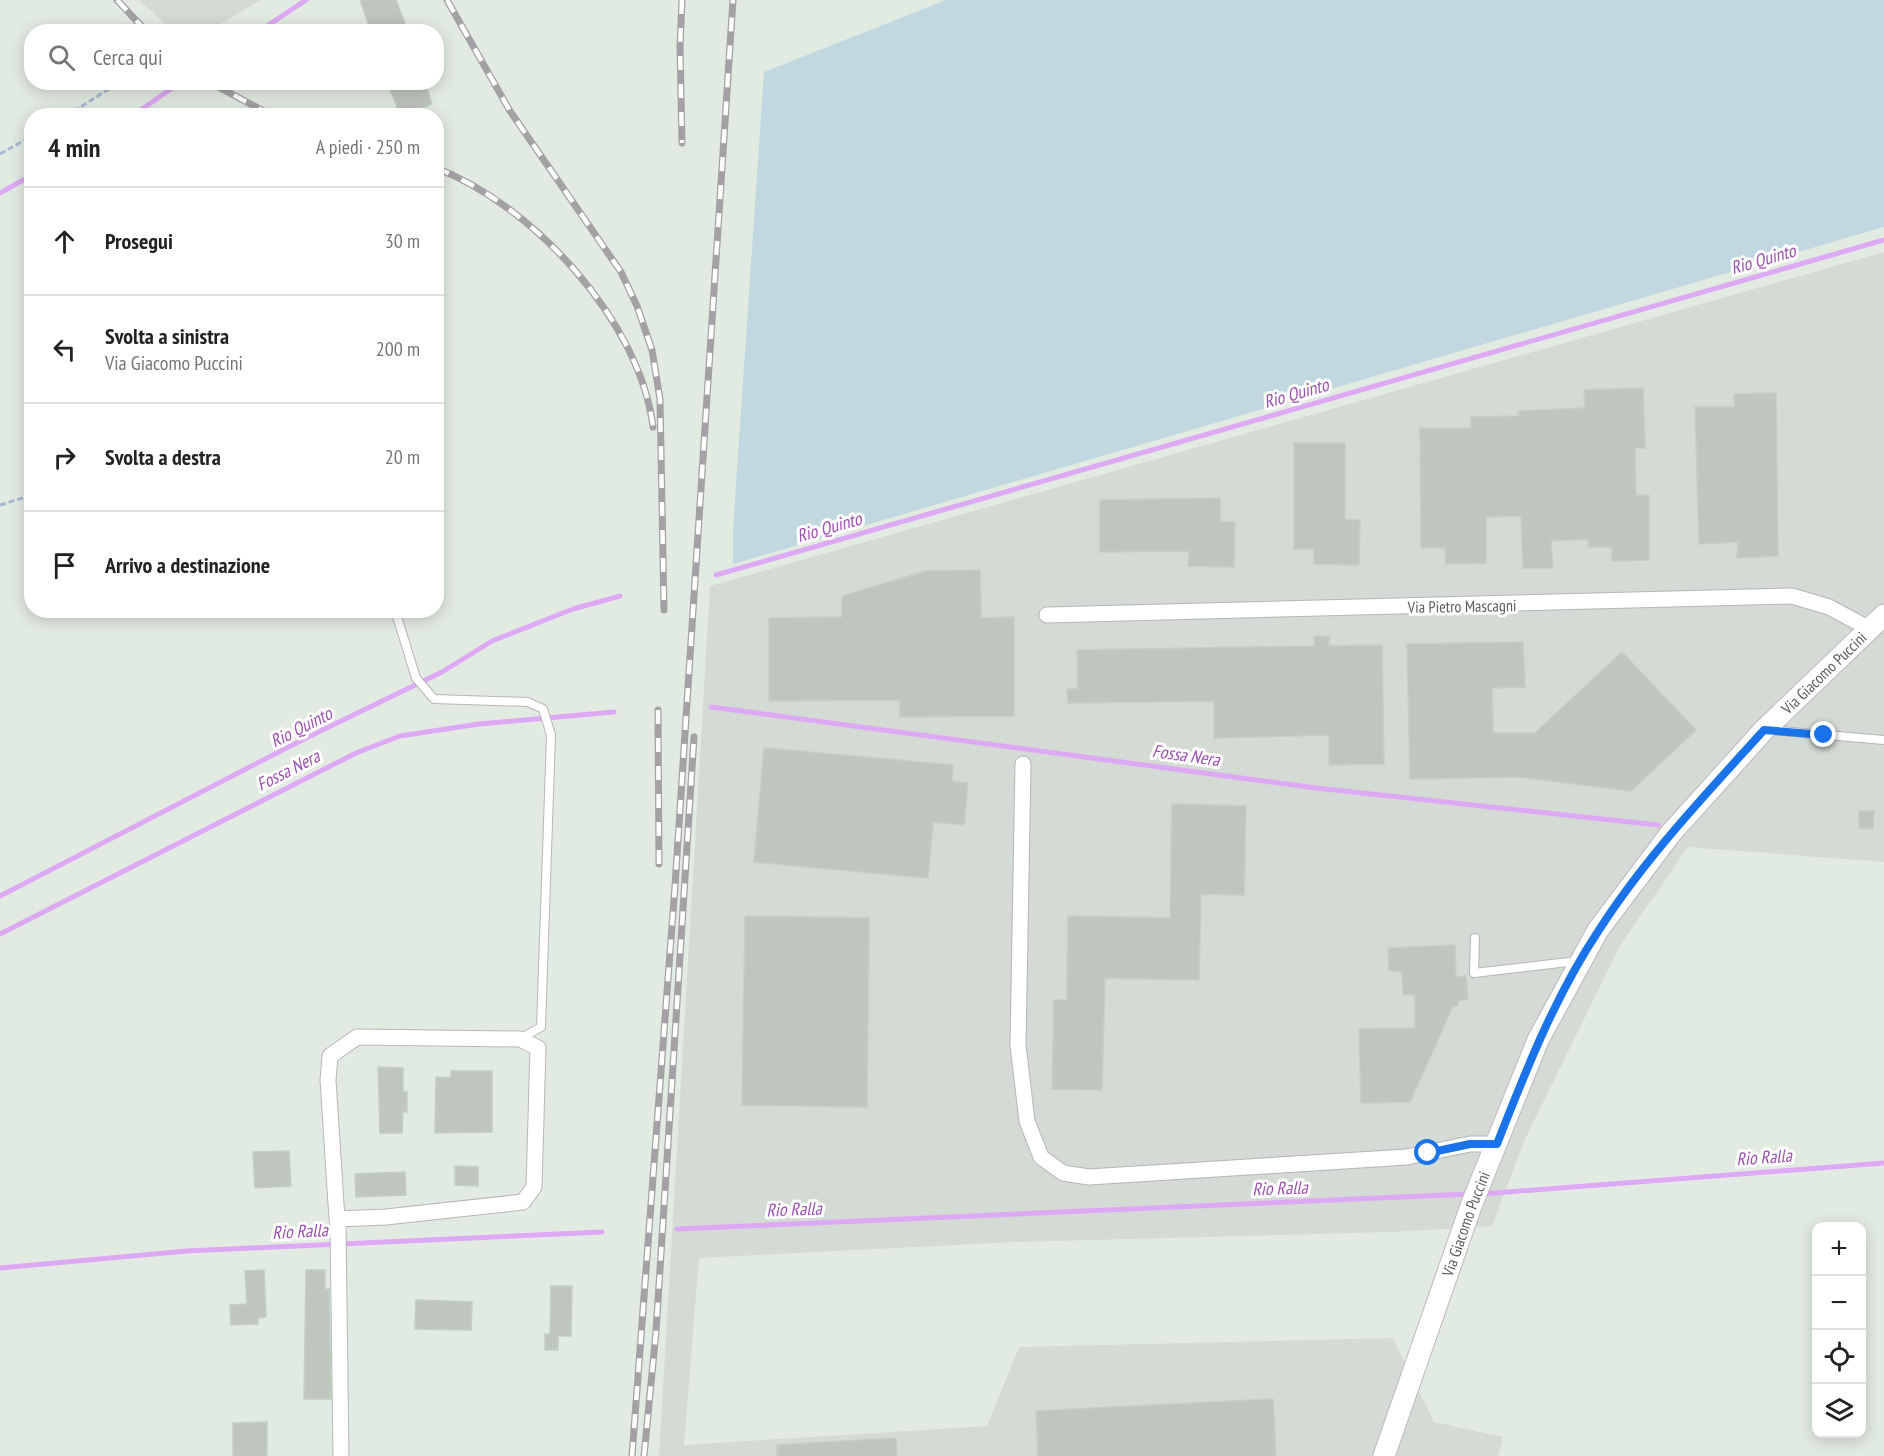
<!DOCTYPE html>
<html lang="it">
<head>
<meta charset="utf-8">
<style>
  body { margin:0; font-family:"PT Sans Narrow",sans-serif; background:#f2f2f2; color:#222 }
  .controls { position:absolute; right:18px; bottom:18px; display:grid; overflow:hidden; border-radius:12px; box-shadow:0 3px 15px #0003 }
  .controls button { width:54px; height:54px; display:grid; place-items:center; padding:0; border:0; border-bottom:2px solid #e0e0e0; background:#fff; color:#222; font:30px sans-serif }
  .stop { position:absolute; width:18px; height:18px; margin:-14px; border:4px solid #1a73e8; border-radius:50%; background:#fff }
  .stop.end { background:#1a73e8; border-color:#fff; box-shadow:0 2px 6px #0008 }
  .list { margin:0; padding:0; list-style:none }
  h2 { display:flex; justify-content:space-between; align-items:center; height:78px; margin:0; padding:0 24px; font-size:26px }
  h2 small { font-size:20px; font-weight:400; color:#767676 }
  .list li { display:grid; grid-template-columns:39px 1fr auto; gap:18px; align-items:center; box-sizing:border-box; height:108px; padding:0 24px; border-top:2px solid #e0e0e0 }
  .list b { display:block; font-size:22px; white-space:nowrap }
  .list p { margin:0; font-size:20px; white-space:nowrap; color:#767676 }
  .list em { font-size:20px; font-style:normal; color:#767676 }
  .icon { flex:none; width:33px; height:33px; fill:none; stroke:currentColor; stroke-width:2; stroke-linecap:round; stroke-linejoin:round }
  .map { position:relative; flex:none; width:1884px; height:1456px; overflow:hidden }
  .search { position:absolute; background:#fff; box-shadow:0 3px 15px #0003; left:24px; top:24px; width:420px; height:66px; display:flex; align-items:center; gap:15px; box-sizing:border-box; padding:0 21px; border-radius:24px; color:#767676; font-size:22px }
  .panel { position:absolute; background:#fff; box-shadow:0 3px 15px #0003; left:24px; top:108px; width:420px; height:510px; border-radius:24px }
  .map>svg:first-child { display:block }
  .industrial { fill:#d4dad4 }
  .green { fill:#c1d8e0 }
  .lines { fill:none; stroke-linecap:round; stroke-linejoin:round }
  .stream { stroke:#dda9f4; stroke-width:5 }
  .building { fill:#bfc6be; stroke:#c2cfc1; stroke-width:1.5 }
  .service-casing { stroke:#b9b4ba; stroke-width:10 }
  .minor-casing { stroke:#b9b4ba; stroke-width:17 }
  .secondary-casing { stroke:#beb7be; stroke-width:23 }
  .path { stroke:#a6bad0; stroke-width:3; stroke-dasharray:6 3; stroke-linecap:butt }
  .service { stroke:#fff; stroke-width:8 }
  .minor { stroke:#fff; stroke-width:15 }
  .secondary { stroke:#fff; stroke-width:21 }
  .rail-casing { stroke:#a3a1a4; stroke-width:7 }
  .rail { stroke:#fff; stroke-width:4.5; stroke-dasharray:14; stroke-linecap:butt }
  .route { stroke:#1a73e8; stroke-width:8 }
  .labels { text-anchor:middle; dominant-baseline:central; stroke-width:6; stroke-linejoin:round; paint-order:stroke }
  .street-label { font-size:16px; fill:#5f5a61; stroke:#fff }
  .water-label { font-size:18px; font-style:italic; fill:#9d50b3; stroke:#fff }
</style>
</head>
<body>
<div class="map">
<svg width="1884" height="1456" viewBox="0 0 1884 1456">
  <rect width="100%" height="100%" fill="#e2ebe2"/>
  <path class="industrial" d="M139,0H260L209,31L174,32Z
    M1884,252V862L1688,847L1621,944L1524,1141L1492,1226L1391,1232L1015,1242L699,1258L684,1445L987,1426L1019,1347L1393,1338L1434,1422L1503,1437L1498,1456H659L710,586Z"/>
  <path class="green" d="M946,0H1884V227L733,564V529L764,72Z"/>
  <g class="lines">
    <path class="stream" d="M258,32L306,0
      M132,116L181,82
      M0,193L32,175
      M716,575L1884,240
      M711,707L1316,788L1658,825
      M0,896L302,740L442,672L492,641L573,609L620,596
      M0,934L356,753L400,736L479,724L614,712
      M1482,1194L1884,1163
      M677,1229L1470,1194
      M0,1268L187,1251L602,1232"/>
  </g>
  <path class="building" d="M360,0H396L406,26L390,32H371Z
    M387,82H425L432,104L401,116Z
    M1643,388L1645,448H1635L1636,496L1649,495V560L1612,561V547H1588V539L1551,541L1553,568H1523L1521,516L1486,517V563L1446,564L1445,548H1421L1420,428H1471V417L1519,416V411L1585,408L1584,390Z
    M1776,393L1778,556L1737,558L1738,542L1699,544L1695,407H1735L1734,394Z
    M1294,443H1345V520H1360L1359,565L1314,564V549H1294Z
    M1220,498V522H1235L1234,567L1188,566L1189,551L1100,552V500Z
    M980,570L981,618L1014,617V716L900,717V700L769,701V618L842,617V596L926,571Z
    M1314,636H1329V646L1382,645L1384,764L1329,765V735L1214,738V701L1068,703L1067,689H1078L1077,650L1314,646Z
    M1523,642L1525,687L1492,688L1493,733H1535L1622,652L1696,730L1631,791L1519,777L1410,779L1407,644Z
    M764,748L953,765L952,781L968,783L964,825L933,822L928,878L754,862Z
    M1172,804L1246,806L1244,895L1201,894L1199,980L1105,978L1102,1090L1052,1089L1054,1000H1067L1068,916L1170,918Z
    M1859,811H1874L1873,829L1859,828Z
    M745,916L869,918L867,1107L742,1105Z
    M1455,945L1456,977L1466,976L1468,999L1458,1001L1457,1006H1453L1410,1102L1361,1103L1359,1029L1415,1028V994L1403,995L1402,972L1389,970L1388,948Z
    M378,1067L403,1068V1092H407V1112L403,1111L402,1133H380Z
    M451,1071H492V1132L435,1133L436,1077L451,1078Z
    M289,1151L291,1186L255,1188L253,1152Z
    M455,1166L478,1167V1186L455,1185Z
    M405,1172L406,1195L356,1197L355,1174Z
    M264,1270L266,1317L258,1318V1324L231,1325L230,1305L247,1304L245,1271Z
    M306,1270H325V1289H329L331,1399H304Z
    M551,1286H572L571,1336H558V1350H545V1334H550Z
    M416,1300L472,1302L471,1330L415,1329Z
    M1273,1399L1276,1456H1038L1036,1411Z
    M267,1422V1456H233V1423Z
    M896,1438L897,1456H777V1445Z"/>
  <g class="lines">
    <defs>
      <path id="service" d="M395,610L416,678L434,699L528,702L543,709L551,735L541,1027L520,1039
        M1769,730L1884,740
        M1475,938L1474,973L1577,961"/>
      <path id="minor" d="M1047,615L1792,596L1829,607L1870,629
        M1023,764L1018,1045L1027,1121L1041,1157L1063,1173L1089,1177L1407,1157L1470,1144H1497
        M337,1219L386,1217L523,1202L534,1187L538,1048L520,1039L357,1037L330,1056L328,1080L337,1219L338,1227L341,1456"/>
      <g id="secondary">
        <path id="s1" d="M1384,1456L1471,1206L1538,1040L1598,930L1671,833L1764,730L1884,615"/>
      </g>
    </defs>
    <use href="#service" class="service-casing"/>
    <use href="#minor" class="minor-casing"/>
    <use href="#secondary" class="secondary-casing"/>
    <path class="path" d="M66,116L120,82
      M0,154L32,136
      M0,505L32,495"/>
    <use href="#service" class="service"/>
    <use href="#minor" class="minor"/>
    <use href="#secondary" class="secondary"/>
    <defs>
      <path id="rail" d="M117,0L147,32
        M447,0L510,111L621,272L637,306L652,350L660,399L664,610
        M682,0L680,47L682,143
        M209,82L273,116
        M436,168C533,205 640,321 653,427
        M658,710L659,864
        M632,1456L675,886L733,0
        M644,1456L656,1332L694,737"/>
    </defs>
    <use href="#rail" class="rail-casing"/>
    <use href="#rail" class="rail"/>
  </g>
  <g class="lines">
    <path class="route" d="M1428,1153L1470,1144H1497C1526,1070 1555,996 1599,930C1646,857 1706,794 1764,730L1824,735"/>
  </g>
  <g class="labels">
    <g class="street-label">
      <text transform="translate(1462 606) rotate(-1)">Via Pietro Mascagni</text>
      <text stroke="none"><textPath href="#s1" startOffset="912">Via Giacomo Puccini</textPath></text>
      <text stroke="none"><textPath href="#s1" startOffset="246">Via Giacomo Puccini</textPath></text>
    </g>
    <g class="water-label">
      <text transform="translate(1763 259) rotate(-16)">Rio Quinto</text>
      <text transform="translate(1296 393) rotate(-16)">Rio Quinto</text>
      <text transform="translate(829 527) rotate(-16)">Rio Quinto</text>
      <text transform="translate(301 727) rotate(-27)">Rio Quinto</text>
      <text transform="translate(1186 755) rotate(8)">Fossa Nera</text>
      <text transform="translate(288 770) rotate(-27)">Fossa Nera</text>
      <text transform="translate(1764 1157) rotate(-4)">Rio Ralla</text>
      <text transform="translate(1280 1188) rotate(-2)">Rio Ralla</text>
      <text transform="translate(794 1209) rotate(-2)">Rio Ralla</text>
      <text transform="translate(300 1231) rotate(-3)">Rio Ralla</text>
    </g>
  </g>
</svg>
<div class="controls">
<button>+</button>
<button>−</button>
<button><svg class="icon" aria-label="locate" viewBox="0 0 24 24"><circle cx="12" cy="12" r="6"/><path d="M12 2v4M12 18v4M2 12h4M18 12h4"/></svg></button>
<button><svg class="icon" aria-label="layers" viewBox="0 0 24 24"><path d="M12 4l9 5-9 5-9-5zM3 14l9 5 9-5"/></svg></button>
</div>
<div class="stop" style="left:1428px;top:1153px"></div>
<div class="stop end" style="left:1824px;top:735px"></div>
<div class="search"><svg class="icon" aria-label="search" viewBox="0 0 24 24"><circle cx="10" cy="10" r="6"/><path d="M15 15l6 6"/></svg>Cerca qui</div>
<section class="panel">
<h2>4 min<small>A piedi · 250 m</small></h2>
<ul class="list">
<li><svg class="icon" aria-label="ahead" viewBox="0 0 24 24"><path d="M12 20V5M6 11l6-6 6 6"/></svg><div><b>Prosegui</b></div><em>30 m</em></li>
<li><svg class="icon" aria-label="left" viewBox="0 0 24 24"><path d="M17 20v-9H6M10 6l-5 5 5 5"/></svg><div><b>Svolta a sinistra</b><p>Via Giacomo Puccini</p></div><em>200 m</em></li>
<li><svg class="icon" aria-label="right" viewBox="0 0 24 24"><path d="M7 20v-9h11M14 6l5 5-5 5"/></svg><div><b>Svolta a destra</b></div><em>20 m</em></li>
<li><svg class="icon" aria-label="arrive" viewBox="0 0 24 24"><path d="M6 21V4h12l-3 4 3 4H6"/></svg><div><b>Arrivo a destinazione</b></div></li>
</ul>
</section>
</div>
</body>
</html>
